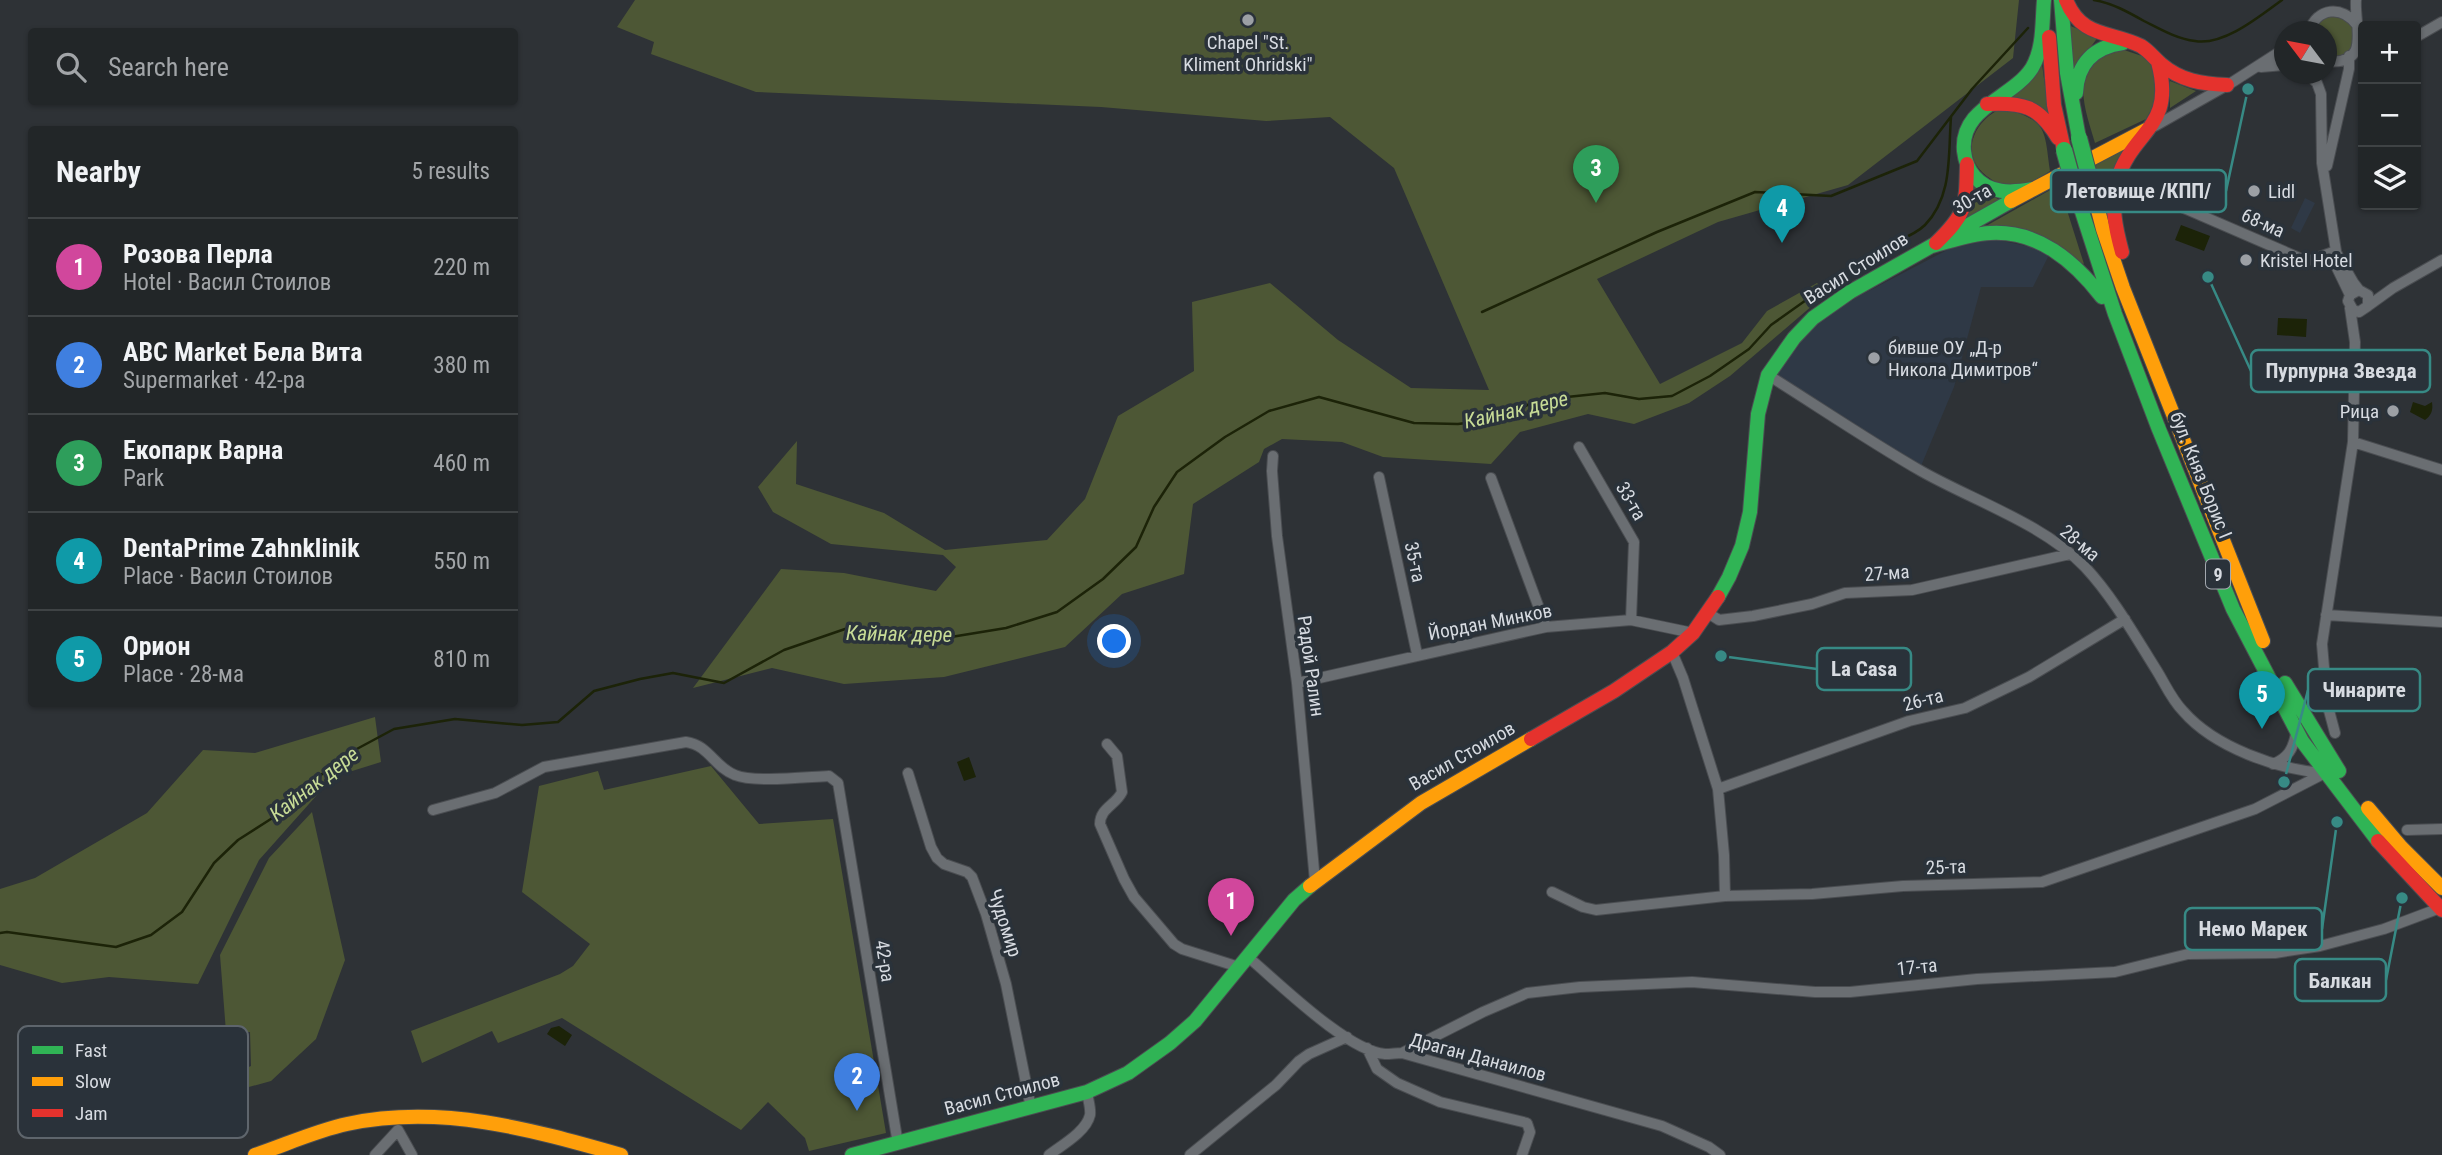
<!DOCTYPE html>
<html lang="en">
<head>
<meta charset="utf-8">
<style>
  body { margin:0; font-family:"Roboto Condensed",sans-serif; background:#2e3234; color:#f1f3f6 }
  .controls { position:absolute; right:21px; top:21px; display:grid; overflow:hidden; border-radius:7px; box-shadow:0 2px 5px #0004 }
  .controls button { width:63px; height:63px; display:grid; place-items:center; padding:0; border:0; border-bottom:2px solid #3f4345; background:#222628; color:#f1f3f6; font:35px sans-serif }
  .compass { position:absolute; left:2274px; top:21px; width:63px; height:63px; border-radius:50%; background:#222628; box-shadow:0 2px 5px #0004; rotate:302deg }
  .you { position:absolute; left:1115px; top:642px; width:24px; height:24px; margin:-18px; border:5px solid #fff; border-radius:50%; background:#1a73e8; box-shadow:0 0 0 10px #1a73e833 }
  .badge { display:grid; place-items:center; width:46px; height:46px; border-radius:50%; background:#0b8043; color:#fff; font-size:23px; font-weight:700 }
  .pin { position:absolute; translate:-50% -58px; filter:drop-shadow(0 2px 4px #0008) }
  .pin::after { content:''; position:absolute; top:37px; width:24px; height:21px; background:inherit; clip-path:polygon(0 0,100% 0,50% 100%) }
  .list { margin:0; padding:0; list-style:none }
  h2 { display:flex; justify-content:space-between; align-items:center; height:91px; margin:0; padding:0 28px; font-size:30px }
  h2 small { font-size:23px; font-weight:400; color:#a2a5a8 }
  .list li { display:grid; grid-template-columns:46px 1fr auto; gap:21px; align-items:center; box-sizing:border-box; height:98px; padding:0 28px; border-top:2px solid #3f4345 }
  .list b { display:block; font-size:26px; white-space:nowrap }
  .list p { margin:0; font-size:23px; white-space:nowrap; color:#a2a5a8 }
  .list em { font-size:23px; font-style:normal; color:#a2a5a8 }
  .icon { flex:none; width:38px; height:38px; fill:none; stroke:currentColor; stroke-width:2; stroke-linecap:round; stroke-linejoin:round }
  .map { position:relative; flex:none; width:2442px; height:1155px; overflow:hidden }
  .search { position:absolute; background:#222628; box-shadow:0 2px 5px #0004; left:28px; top:28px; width:490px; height:77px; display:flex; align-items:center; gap:18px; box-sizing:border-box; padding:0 24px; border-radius:7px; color:#a2a5a8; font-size:26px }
  .panel { position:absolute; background:#222628; box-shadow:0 2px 5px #0004; left:28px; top:126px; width:490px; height:581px; border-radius:7px }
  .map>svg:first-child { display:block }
  .built { fill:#2f3946 }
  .green { fill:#4d5735 }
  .water { fill:#1c2308 }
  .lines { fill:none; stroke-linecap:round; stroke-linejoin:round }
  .stream { stroke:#1c2308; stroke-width:2.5 }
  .street-casing { stroke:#4a4d51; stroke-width:12 }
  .fast-casing { stroke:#4a4d51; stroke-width:16 }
  .slow-casing { stroke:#4a4d51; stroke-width:16 }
  .jam-casing { stroke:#4a4d51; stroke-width:16 }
  .street { stroke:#6a6e72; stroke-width:10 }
  .fast { stroke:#30b455; stroke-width:14 }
  .slow { stroke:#ff9f0a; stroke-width:14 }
  .jam { stroke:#e5322d; stroke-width:14 }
  .fast-bridge-casing { stroke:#4a4d51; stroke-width:18; stroke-linecap:butt }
  .fast-bridge { stroke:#30b455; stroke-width:16 }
  .poi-dot { fill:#9ca0a5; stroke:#2a323a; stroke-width:2.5 }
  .labels { text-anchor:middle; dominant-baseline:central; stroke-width:7; stroke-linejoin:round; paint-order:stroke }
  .shield { fill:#2a323a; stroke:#a3a8af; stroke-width:2 }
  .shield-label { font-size:18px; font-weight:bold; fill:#d7dbe1 }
  .poi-label { font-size:19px; fill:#d7dbe1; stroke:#2a323a; text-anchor:start }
  .street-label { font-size:19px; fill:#d7dbe1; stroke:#2a323a }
  .water-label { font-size:21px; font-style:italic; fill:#c7db96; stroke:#2a323a }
  .key { fill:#2a323a; stroke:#5e656c; stroke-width:2 }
  .key-label { font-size:19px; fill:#d7dbe1 }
  .leader { fill:none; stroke:#378a85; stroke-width:2.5 }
  .callout-dot { fill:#378a85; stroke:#2a323a; stroke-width:2.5 }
  .callout { fill:#2a323a; stroke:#378a85; stroke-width:2.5 }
  .callout-label { font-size:21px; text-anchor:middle; font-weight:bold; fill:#d7dbe1 }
</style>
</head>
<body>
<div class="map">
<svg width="2442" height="1155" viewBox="0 0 2442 1155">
  <rect width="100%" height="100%" fill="#2e3236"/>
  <path class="built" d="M2305,198L2315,203L2300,233L2291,228Z
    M1993,239L2051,251L2033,287H1981L1954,387L1921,466L1774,374L1799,342L1818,322L1857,297L1949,249Z"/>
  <path class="green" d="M635,0H2019L2013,58L1848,185L1718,222L1597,279L1660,384L1742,343L1767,311L1817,283L1827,293L1730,376L1689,403L1634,424L1588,414L1520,432L1491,464L1383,457L1342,442L1282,439L1264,449L1259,462L1193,504L1184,574L1122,594L1065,647L944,677L844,684L772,668L693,688L781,569L844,573L936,591L956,567L943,555L831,544L773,512L758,487L797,441L796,484L884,513L945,550L1047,540L1085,499L1118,416L1194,371L1192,302L1270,283L1338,340L1411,388L1489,390L1394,168L1330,117L1266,121L1101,107L756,92L651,54L654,42L617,27Z
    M2321,15L2352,18L2354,52L2327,61L2326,32H2309Z
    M2068,25L2098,37L2074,70Z
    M2118,48L2151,59L2160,94L2146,119L2095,143C2088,117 2071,79 2098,58C2104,54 2112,51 2118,48Z
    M2042,64L2049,116L2008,94Z
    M2170,81L2196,91L2170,108Z
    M2002,108C2047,121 2044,126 2050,171C2037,179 2021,191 2005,188C2001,187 1995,182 1991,179C1958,159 1971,122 2002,108Z
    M2125,147L2108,218L2094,160Z
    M1969,184L2000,200L1965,220Z
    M2059,185L2084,264L1986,226Z
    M375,717L381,762L333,777L259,860L198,984L109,977L62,983L0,965V889L35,878L147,813L203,750L255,753Z
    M711,766L759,824L833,819L886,1133L809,1151L805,1138L768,1102L741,1130L562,1018L498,1043L492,1031L422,1063L411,1031L560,974L573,966L590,944L522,892L539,786L598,771L604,790Z
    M312,812L345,960L316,1039L271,1081L238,1090L235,1073L251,1066L250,1032H226L220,955L269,858Z"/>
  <path class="water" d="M2181,225L2210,236L2204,251L2175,240Z
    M2278,318L2307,319L2306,337L2277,335Z
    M2413,402L2425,406L2432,402C2433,410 2432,415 2425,420L2410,412Z
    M969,757L976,777L964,781L957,762Z
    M559,1026L572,1035L565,1046L547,1034L551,1028Z"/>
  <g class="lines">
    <path class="stream" d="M2094,0C2112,3 2128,12 2144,21C2160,29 2177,39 2195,41C2224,46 2260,16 2282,0
      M1891,244C1902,239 1916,234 1925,225C1953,196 1948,155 1951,117
      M1482,312L1657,232L1755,192L1831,196L1917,161L1972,89L2028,28
      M0,933L7,932L116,947L151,935L182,912L214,863L238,840L274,817L340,758L394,729L455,719L522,725L558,722L594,691L640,679L673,673L724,683L784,650L845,629L898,631L951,637L1006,628L1057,612L1103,579L1136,547L1154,507L1177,472L1225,437L1269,411L1319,397L1414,423L1458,424L1489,420L1530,404L1567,397L1605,393L1639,399L1672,396L1710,376L1749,349L1771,325L1816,293"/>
    <defs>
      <path id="street" d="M2309,32C2317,7 2342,5 2357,25
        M2416,37L2442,22
        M2327,61C2372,66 2354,25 2356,0
        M2261,67L2284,65
        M2308,74L2317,83L2321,94L2322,163L2336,251V266L2350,295
        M2155,126L2231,83L2284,49
        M2327,166L2349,69V56
        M2140,189L2304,260H2311L2336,251
        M2337,254L2353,282L2359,290L2368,295V306L2359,312L2353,310L2348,301L2350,295L2359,290
        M2368,306L2393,288L2442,260
        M1768,375C1819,407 1869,441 1921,471C1972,500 2044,524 2085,567C2113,597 2135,636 2157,671C2165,684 2172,700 2183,711C2214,747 2278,770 2325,773
        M2353,442L2442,470
        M1579,447L1634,542L1631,620
        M1273,456L1272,471L1277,536L1297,683L1315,881
        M1379,477L1417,654
        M1491,478L1546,627
        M1708,613L1719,620L1753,616L1812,604L1845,593L1912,590L2070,554
        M2326,615L2442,622
        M1672,652L1683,678L1718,789L1724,855L1725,896
        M1297,683L1546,627L1631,620L1693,633
        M2335,733L2327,703L2322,644L2353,442L2355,342L2350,308
        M1107,744L1117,756L1122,792C1116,805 1100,808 1100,824L1124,879L1134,897L1174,944L1182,949L1239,967
        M2273,764C2288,758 2293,749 2296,734
        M908,773L931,847L937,858L944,864L967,872L972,877L986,914L1006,984L1031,1108
        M1718,789L1909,721L1965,708L2029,677L2125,619
        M433,810L495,793L544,767L686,742C709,745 714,767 735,775C754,783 806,777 829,776L838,783L898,1144
        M2407,830L2442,829
        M1552,892L1583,907L1596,910L1725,896L1812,894L1903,886L2042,882L2255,809L2325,773
        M1248,957C1278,982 1347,1051 1385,1054C1391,1054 1397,1053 1402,1053L1662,1126L1709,1147L1720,1155
        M1367,1048L1377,1069L1397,1083L1440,1102L1527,1123L1530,1132L1522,1155
        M1402,1053L1483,1012L1527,993L1580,987L1692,982L1815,992H1850L1977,979L2115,972L2188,954L2275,953L2320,946L2384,929L2440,908
        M398,1130L412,1155
        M375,1155L398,1130
        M1049,1155C1062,1145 1086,1132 1090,1115C1091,1108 1088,1100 1087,1092
        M1190,1155L1276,1085L1299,1061L1309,1054L1347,1037"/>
      <path id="fast" d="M2061,0L2067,73L2079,138
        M2076,93C2077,63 2094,47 2123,43
        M2033,189C2011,193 1989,194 1974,176C1968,169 1965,160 1964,151C1960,107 2012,99 2032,68C2044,48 2042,22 2044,0
        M2076,193L2115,314L2158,427L2233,609L2302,741L2378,841
        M1932,246C1951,241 1970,234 1990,233C2038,230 2074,261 2102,297
        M1718,597L1729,577L1742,546L1750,512L1758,414L1768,375L1794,338L1813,318L1850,292L2011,201
        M2285,683L2339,771
        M852,1155L1087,1092L1128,1073L1170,1043L1195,1021L1294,900L1310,886"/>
      <path id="slow" d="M2092,187L2103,229L2123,288L2263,641
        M2011,201L2146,130
        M2368,808L2401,847L2442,888
        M1310,886L1421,803L1531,739
        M255,1155C285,1145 315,1131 347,1124C441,1104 530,1129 621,1155"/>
      <path id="jam" d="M2066,0C2081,38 2110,31 2141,46C2149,51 2154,58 2161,64C2181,81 2202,84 2227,85
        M2049,37L2054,105L2064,150
        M1987,104C2023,102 2039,106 2058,138
        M1936,243C1967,213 1966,206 1967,164
        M2122,252C2116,230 2110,204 2117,181C2132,129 2176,129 2158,62
        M1531,739L1614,691L1672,652L1693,633L1718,597
        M2378,841L2442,910"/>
    </defs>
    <use href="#street" class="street-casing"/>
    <use href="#fast" class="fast-casing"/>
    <use href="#slow" class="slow-casing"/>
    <use href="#jam" class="jam-casing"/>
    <use href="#street" class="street"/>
    <use href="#fast" class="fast"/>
    <use href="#slow" class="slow"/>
    <use href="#jam" class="jam"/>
    <defs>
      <path id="fast-bridge" d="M2079,138L2092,187
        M2064,150L2076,193"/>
    </defs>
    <use href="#fast-bridge" class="fast-bridge-casing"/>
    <use href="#fast-bridge" class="fast-bridge"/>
  </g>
  <g class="poi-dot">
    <circle cx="1248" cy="20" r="7"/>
    <circle cx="2254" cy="191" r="7"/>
    <circle cx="2246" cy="260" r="7"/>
    <circle cx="1874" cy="358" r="7"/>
    <circle cx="2393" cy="411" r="7"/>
  </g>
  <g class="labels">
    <rect class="shield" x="2206" y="559.5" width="24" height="29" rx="5"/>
    <g class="shield-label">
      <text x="2218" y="574">9</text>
    </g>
    <g class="poi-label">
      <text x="1248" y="42" text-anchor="middle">Chapel "St.<tspan x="1248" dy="22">Kliment Ohridski"</tspan></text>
      <text x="2268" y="191">Lidl</text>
      <text x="2260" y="260">Kristel Hotel</text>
      <text x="1888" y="347">бивше ОУ „Д-р<tspan x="1888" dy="22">Никола Димитров“</tspan></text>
      <text x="2379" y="411" text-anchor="end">Рица</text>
    </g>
    <g class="street-label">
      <text transform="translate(1972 199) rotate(-30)">30-та</text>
      <text transform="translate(2263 223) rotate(24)">68-ма</text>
      <text transform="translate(1856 268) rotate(-32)">Васил Стоилов</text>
      <text transform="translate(2201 475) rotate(68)">бул. Княз Борис I</text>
      <text transform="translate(1631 501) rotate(60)">33-та</text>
      <text transform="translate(2080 543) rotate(40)">28-ма</text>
      <text transform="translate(1415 562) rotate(78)">35-та</text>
      <text transform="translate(1887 573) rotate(-4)">27-ма</text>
      <text transform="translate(1490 622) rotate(-11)">Йордан Минков</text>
      <text transform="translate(1311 666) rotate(82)">Радой Ралин</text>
      <text transform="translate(1923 700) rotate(-14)">26-та</text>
      <text transform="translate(1462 756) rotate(-30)">Васил Стоилов</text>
      <text transform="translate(1946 867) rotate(-2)">25-та</text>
      <text transform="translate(1005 923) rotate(72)">Чудомир</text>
      <text transform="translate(885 961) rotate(81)">42-ра</text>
      <text transform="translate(1917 967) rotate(-6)">17-та</text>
      <text transform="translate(1478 1057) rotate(15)">Драган Данаилов</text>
      <text transform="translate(1002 1094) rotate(-15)">Васил Стоилов</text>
    </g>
    <g class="water-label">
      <text transform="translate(1516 410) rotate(-13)">Кайнак дере</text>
      <text transform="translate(899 634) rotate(1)">Кайнак дере</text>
      <text transform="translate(314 784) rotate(-38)">Кайнак дере</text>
    </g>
  </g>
  <rect x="18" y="1026" width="230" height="112" rx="10" class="key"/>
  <rect x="32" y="1046" width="31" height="8" fill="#30b455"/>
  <rect x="32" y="1077" width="31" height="9" fill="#ff9f0a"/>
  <rect x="32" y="1109" width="31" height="8" fill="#e5322d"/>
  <g class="key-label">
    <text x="75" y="1057">Fast</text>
    <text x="75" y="1088">Slow</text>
    <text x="75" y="1120">Jam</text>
  </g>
  <path class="leader" d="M2248 89L2226 191M2208 277L2251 371M1721 656L1817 669M2284 782L2308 690M2337 822L2322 929M2402 898L2386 980"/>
  <g class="callout-dot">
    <circle cx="2248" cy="89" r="7"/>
    <circle cx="2208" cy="277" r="7"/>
    <circle cx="1721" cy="656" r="7"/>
    <circle cx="2284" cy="782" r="7"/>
    <circle cx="2337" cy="822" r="7"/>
    <circle cx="2402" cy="898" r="7"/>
  </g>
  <g class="callout">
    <rect x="2051" y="170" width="175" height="42" rx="7"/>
    <rect x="2251" y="350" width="179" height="42" rx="7"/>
    <rect x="1817" y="648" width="94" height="42" rx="7"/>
    <rect x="2308" y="669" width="112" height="42" rx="7"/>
    <rect x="2185" y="908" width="137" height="42" rx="7"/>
    <rect x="2295" y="959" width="91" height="42" rx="7"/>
  </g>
  <g class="callout-label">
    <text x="2138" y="198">Летовище /КПП/</text>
    <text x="2341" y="378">Пурпурна Звезда</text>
    <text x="1864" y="676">La Casa</text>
    <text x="2364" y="697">Чинарите</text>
    <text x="2253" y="936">Немо Марек</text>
    <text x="2340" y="988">Балкан</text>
  </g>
</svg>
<div class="controls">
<button>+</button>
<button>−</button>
<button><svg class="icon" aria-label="layers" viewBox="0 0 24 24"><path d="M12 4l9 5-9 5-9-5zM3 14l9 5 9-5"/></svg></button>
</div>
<svg class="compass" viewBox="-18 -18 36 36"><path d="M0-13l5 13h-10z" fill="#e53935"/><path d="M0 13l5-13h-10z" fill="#a2a5a8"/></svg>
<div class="you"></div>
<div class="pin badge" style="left:1231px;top:936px;background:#d1479c">1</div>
<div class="pin badge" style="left:857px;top:1111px;background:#3f7fe0">2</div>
<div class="pin badge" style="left:1596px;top:203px;background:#2e9e5b">3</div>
<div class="pin badge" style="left:1782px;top:243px;background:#0f9aa8">4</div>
<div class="pin badge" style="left:2262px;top:729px;background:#0f9aa8">5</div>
<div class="search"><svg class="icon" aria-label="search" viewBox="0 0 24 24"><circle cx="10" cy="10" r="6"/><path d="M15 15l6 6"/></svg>Search here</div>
<section class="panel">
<h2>Nearby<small>5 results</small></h2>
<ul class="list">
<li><span class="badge" style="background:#d1479c">1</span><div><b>Розова Перла</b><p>Hotel · Васил Стоилов</p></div><em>220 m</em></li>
<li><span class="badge" style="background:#3f7fe0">2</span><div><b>ABC Market Бела Вита</b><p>Supermarket · 42-ра</p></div><em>380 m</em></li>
<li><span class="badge" style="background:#2e9e5b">3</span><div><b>Екопарк Варна</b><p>Park</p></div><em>460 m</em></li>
<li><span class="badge" style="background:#0f9aa8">4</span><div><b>DentaPrime Zahnklinik</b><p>Place · Васил Стоилов</p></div><em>550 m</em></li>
<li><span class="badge" style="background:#0f9aa8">5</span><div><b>Орион</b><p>Place · 28-ма</p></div><em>810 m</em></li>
</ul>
</section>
</div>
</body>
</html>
